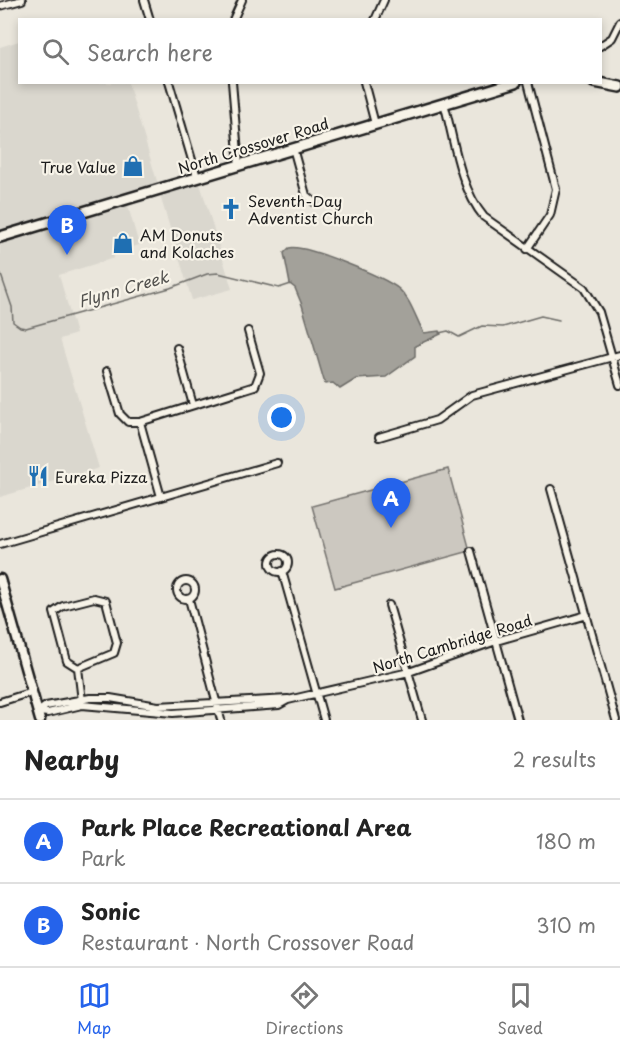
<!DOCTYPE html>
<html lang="en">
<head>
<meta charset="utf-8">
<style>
  body { margin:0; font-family:"Playpen Sans",sans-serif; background:#f2f2f2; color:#222 }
  .you { position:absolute; left:282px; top:418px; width:21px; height:21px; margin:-15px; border:4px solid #fff; border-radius:50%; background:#1a73e8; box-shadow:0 0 0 9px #1a73e833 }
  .badge { display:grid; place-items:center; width:39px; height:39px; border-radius:50%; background:#2563eb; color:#fff; font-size:20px; font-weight:700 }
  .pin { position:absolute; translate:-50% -50px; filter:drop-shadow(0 2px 3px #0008) }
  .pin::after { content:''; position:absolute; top:32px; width:21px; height:18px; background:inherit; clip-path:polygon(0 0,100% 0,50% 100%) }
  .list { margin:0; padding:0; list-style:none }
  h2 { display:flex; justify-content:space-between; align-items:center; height:78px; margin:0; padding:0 24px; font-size:26px }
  h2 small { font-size:20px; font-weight:400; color:#767676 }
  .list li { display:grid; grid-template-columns:39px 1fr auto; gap:18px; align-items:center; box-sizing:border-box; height:84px; padding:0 24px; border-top:2px solid #e0e0e0 }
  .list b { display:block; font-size:22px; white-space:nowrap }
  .list p { margin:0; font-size:20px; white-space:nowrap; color:#767676 }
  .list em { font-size:20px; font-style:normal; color:#767676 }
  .icon { flex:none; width:33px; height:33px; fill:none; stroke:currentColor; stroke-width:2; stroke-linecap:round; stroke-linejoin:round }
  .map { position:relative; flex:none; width:620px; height:720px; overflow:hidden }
  .search { position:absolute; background:#fff; box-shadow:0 3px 9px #0003; left:18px; right:18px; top:18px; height:66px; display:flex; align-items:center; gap:15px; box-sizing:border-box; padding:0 21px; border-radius:0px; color:#767676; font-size:22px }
  .sheet { height:246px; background:#fff }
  nav { display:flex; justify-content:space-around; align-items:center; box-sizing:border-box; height:84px; border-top:2px solid #e0e0e0; background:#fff; font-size:16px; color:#767676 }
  nav a { display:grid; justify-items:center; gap:3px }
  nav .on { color:#2563eb }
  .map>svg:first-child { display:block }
  .built { fill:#dad7ce }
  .green { fill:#ccc8c0; stroke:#74726e; stroke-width:1.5 }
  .water { fill:#a3a19a; stroke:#6d6c68; stroke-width:1.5 }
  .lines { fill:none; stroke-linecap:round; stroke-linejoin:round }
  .stream { stroke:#6d6c68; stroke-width:1.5 }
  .street-casing { stroke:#1c1c1c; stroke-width:10 }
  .secondary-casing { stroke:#1c1c1c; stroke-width:13 }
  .primary-casing { stroke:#1c1c1c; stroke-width:14 }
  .street { stroke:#f7f3e8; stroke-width:6 }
  .secondary { stroke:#f7f3e8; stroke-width:8 }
  .primary { stroke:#f7f3e8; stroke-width:9 }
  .labels { text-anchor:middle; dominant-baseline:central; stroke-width:4.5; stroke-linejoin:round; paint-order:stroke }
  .street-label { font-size:15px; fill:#1c1c1c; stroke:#f7f3e8 }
  .poi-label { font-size:15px; fill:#1c1c1c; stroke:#f7f3e8; text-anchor:start }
  .water-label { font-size:16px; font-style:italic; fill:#52514e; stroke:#f7f3e8 }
</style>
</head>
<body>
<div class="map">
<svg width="620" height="720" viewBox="0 0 620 720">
  <rect width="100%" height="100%" fill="#eae6dc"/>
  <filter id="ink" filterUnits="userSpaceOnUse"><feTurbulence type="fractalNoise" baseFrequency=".0167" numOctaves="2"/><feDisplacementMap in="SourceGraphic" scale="12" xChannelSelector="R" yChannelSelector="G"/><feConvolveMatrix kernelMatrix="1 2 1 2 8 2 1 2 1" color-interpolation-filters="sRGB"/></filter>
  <g filter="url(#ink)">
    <path class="built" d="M19,41L20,82L128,83L159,188L198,177L232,289L192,300L158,189L126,199L139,245L113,253L114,258L59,275L76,334L60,339L99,468L0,497V47Z"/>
    <path class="green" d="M448,469L470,551L335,588L312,506Z"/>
    <path class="water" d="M289,248C305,244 384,277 399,289C411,300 416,319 424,333L439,331L441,334L415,346V356L386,377L356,379L340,389L333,383L325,384L302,305L295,288L290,284L284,253Z"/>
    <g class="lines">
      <path class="stream" d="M0,272L12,307L13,322L20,327L26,328L170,288L207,274L218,273L279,288L291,284
        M439,333L448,331L459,337L482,326L503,327L541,316L559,320"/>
      <defs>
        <path id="street" d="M144,0L150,20
          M0,6L22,0
          M233,20L242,0
          M375,20L384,0
          M600,46L612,38L620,22
          M169,82L197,177
          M232,82L239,165
          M364,82L375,124
          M444,103C454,139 459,187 484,217L584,288L599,312L620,385
          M293,148L306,195L314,202
          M527,249L550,215L556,189L528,82
          M177,348L193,405
          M107,371L120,414L128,422H140L255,386L260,373L248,331
          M140,422L161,497
          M379,437L437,420L472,395L620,355
          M551,489L616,720
          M0,544L277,463
          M471,551L518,720
          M270 563a9 9 0 1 1 18 0a9 9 0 1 1-18 0Z
          M282,571L324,720
          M177 590a9 9 0 1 1 18 0a9 9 0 1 1-18 0Z
          M94,598L106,601L117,643L114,653L78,668L67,661L54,612L63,606Z
          M189,599L221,720
          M389,605L422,720
          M78,668L82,701
          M0,702L32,692
          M38,712L48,713L82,705L173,713L279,705L288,700L409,672L496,641L587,615
          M38,712L46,706L90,698H110L158,706L288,699"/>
        <path id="secondary" d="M0,579L40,720"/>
        <path id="primary" d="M594,82L620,87
          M0,237L516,82"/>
      </defs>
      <use href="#street" class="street-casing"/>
      <use href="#secondary" class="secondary-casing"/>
      <use href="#primary" class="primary-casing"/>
      <use href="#street" class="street"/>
      <use href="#secondary" class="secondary"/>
      <use href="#primary" class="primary"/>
    </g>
  </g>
  <defs>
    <symbol id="shop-bare" viewBox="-9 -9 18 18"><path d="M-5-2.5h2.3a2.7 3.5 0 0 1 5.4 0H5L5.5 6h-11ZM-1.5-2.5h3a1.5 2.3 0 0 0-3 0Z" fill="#1f6fb2" stroke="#f7f3e8" stroke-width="2.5" paint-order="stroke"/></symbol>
    <symbol id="church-bare" viewBox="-9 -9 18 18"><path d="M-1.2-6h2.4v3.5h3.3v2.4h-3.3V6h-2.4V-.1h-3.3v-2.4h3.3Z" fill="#1f6fb2" stroke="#f7f3e8" stroke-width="2.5" paint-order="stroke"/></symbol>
    <symbol id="restaurant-bare" viewBox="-9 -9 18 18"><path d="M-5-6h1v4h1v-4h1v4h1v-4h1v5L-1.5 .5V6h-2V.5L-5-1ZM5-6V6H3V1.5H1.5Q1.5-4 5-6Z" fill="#1f6fb2" stroke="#f7f3e8" stroke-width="2.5" paint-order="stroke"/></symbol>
  </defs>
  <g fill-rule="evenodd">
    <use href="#shop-bare" x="118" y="151" width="30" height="30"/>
    <use href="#church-bare" x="216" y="194" width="30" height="30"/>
    <use href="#shop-bare" x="108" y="228" width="30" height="30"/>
    <use href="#restaurant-bare" x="23" y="461" width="30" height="30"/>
  </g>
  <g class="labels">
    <g class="street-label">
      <text transform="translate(253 145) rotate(-17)">North Crossover Road</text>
      <text transform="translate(452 643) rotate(-17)">North Cambridge Road</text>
    </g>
    <g class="poi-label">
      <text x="116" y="166" text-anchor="end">True Value</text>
      <text x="248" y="200">Seventh-Day<tspan x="248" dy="17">Adventist Church</tspan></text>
      <text x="140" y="234">AM Donuts<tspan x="140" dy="17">and Kolaches</tspan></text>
      <text x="55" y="476">Eureka Pizza</text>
    </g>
    <g class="water-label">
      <text transform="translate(123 288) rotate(-16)">Flynn Creek</text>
    </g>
  </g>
</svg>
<div class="you"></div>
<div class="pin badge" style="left:391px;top:528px">A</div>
<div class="pin badge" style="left:67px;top:255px">B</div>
<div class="search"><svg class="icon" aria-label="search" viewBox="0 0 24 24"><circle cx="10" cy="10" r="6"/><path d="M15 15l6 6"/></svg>Search here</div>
</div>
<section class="sheet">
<h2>Nearby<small>2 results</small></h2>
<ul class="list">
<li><span class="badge">A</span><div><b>Park Place Recreational Area</b><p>Park</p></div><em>180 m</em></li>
<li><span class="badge">B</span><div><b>Sonic</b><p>Restaurant · North Crossover Road</p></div><em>310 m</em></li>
</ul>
</section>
<nav>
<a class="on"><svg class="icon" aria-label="map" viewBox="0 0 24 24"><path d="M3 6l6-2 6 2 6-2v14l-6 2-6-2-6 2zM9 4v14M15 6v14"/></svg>Map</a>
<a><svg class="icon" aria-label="directions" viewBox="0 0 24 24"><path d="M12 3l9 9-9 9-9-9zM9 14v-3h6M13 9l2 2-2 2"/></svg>Directions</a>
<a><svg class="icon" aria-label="saved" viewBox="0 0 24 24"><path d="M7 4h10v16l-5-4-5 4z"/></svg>Saved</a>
</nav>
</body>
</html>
